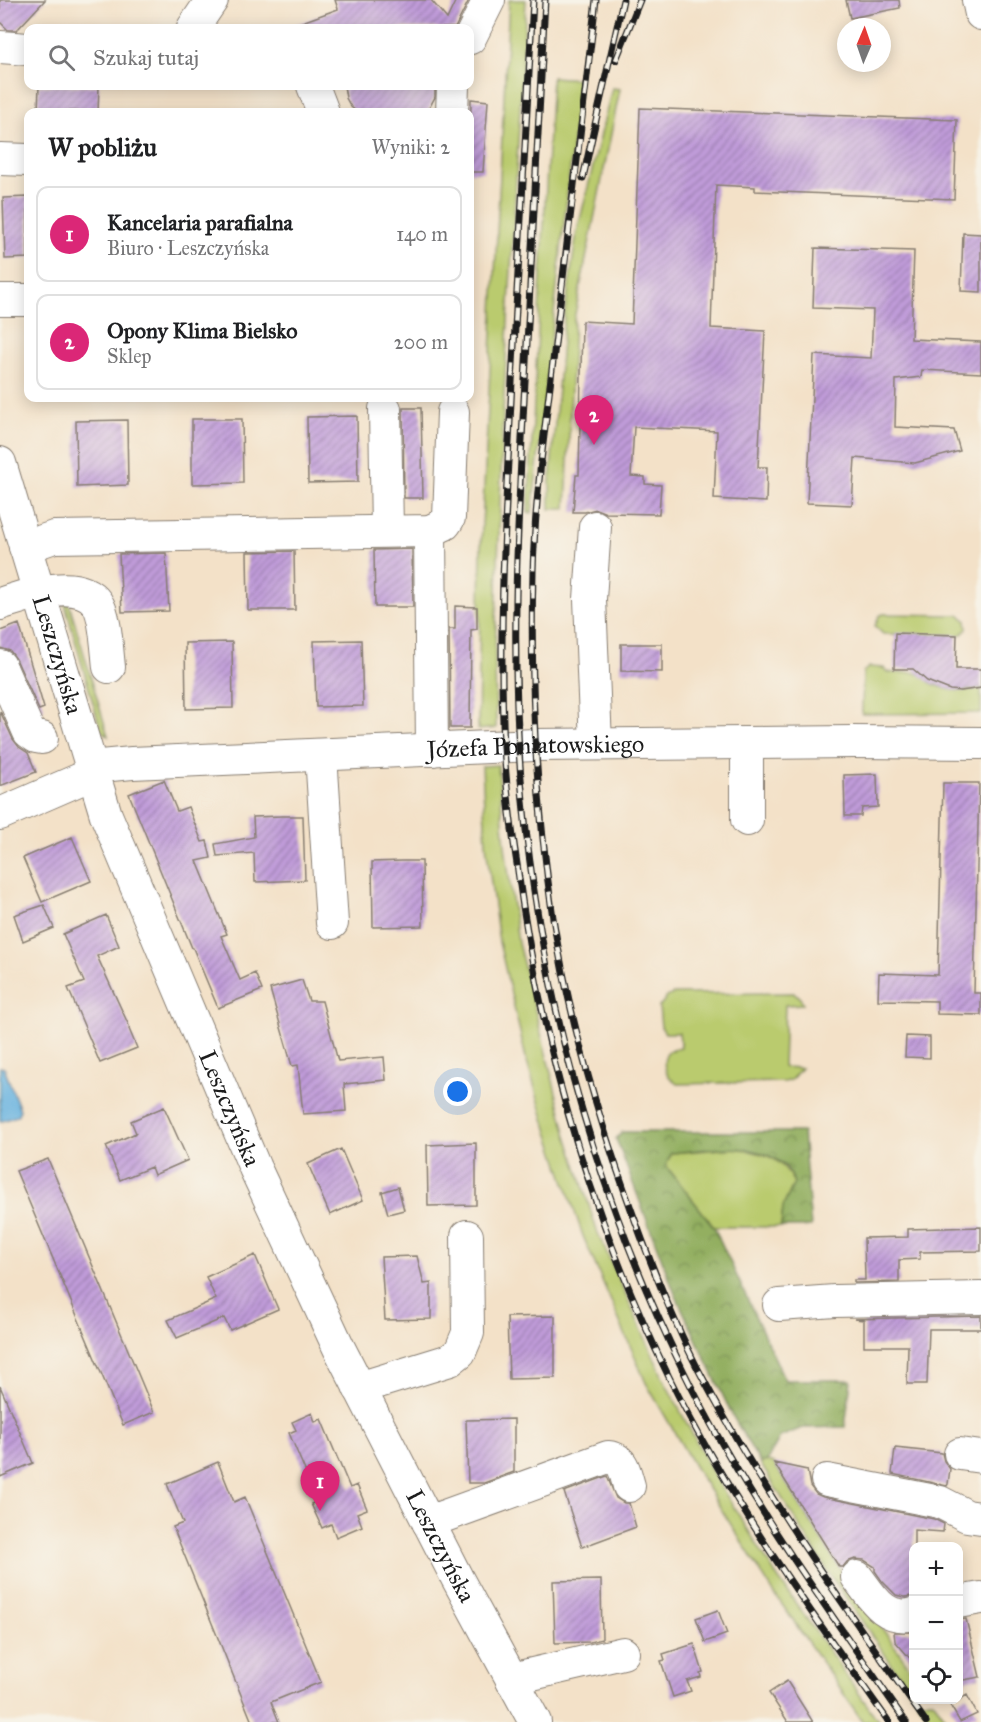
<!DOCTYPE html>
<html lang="pl">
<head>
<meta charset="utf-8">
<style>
  body { margin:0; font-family:"IM FELL Great Primer",serif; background:#f6f6f6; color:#202124 }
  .controls { position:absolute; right:18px; bottom:18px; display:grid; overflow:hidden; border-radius:12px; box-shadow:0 3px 15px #0003 }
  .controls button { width:54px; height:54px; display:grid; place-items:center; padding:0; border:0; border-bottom:2px solid #e0e0e0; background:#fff; color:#202124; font:30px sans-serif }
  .compass { position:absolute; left:837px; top:18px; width:54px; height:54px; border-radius:50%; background:#fff; box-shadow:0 3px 15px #0003; rotate:2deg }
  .you { position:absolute; left:458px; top:1092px; width:21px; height:21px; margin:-15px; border:4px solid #fff; border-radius:50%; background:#1a73e8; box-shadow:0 0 0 9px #1a73e833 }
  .badge { display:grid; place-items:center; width:39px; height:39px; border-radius:50%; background:#db2777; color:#fff; font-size:20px; font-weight:700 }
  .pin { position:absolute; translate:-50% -50px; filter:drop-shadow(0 2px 3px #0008) }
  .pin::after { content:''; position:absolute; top:32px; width:21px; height:18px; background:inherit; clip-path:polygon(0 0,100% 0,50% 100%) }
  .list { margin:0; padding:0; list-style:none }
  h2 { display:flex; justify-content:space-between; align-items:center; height:78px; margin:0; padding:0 24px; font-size:26px }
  h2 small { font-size:20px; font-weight:400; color:#757577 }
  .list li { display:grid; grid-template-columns:39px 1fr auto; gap:18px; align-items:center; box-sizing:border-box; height:96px; margin:0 12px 12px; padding:0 12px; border:2px solid #e0e0e0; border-radius:12px }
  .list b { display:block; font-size:22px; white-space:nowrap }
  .list p { margin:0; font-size:20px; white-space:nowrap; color:#757577 }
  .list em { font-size:20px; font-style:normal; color:#757577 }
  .icon { flex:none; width:33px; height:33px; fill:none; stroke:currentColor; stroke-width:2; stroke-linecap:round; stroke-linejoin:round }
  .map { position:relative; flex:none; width:981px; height:1722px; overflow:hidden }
  .search { position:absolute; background:#fff; box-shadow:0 3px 15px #0003; left:24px; top:24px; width:450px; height:66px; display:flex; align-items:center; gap:15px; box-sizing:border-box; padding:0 21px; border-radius:12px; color:#757577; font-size:22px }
  .panel { position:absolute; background:#fff; box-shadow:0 3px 15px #0003; left:24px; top:108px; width:450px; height:294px; border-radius:12px }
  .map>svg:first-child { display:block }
  .grass { fill:#bacb6e; stroke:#6b7445; stroke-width:1.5 }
  .forest { fill:url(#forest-crowns); stroke:#58663e; stroke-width:1.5 }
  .water { fill:#67b2df; stroke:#42677e; stroke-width:1.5 }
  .building { fill:url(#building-hatch) }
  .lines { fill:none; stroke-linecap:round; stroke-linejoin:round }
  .minor-casing { stroke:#887e72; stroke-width:34 }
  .minor { stroke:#fff; stroke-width:32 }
  .rail-casing { stroke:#1c1c1c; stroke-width:7 }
  .rail { stroke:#f7f3e8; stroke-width:4.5; stroke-dasharray:14; stroke-linecap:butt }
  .labels { text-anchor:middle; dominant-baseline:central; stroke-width:4.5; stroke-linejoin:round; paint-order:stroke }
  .street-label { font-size:24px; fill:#1c1c1c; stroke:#f7f3e8 }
</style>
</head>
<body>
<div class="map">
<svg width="981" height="1722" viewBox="0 0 981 1722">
  <defs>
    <pattern id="forest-crowns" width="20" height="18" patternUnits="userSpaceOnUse" patternTransform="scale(1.5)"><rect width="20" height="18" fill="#93af61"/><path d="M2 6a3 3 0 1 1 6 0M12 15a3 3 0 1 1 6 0" fill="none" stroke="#778e4f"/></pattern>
    <pattern id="building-hatch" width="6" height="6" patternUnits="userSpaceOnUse" patternTransform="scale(1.5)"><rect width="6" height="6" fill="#c09bd9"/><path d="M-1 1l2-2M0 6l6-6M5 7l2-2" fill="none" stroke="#9b7eaf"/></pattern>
  </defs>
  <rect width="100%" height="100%" fill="#f7f3e8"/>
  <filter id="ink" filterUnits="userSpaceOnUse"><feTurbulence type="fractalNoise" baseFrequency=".0167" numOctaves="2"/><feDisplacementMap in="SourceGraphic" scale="12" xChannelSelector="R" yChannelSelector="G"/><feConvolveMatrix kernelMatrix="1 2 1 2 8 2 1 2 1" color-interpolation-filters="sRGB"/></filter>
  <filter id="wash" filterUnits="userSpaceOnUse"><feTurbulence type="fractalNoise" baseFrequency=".008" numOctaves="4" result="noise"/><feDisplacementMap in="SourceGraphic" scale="24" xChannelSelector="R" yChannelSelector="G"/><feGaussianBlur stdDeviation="1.35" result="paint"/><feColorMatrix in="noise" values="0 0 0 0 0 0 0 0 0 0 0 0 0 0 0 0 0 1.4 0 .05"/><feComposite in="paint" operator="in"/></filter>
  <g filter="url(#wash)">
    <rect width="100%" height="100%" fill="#f3e1c8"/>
    <path class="grass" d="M509,0H526L503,412L495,653L496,728L478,730L481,546Z
      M552,77L579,79V87L532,513H528Z
      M612,88L620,89L574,319L566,509H550V482L564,318L577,232Z
      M67,596L108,736L101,731L64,601Z
      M883,614L959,615L966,620L967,629L962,634L957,635L883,634L875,626L879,616Z
      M869,667L884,668L886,671C897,676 909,670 919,674C923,676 927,680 931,683C947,691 964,693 981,688V713L862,714L863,672Z
      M498,765L505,846L518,943L566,1132L597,1231L665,1382L715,1477L778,1578L879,1722H863L772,1590L694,1466L646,1383L583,1236L548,1132L526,1058L499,942L486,845L482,766Z
      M794,993L799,996L803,1004L785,1005L783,1067L801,1068L791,1080L784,1082L677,1084C666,1076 660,1063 668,1051L681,1048L679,1033H665L661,1027L659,1007L667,997L673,994Z
      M736,1148C764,1154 781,1155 794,1183L783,1207L781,1227H714L666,1166L671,1153Z
      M767,1461L774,1463L839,1567L913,1672V1695L832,1578L760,1463Z
      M917,1700H933L949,1722H932Z"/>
    <path class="forest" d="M622,1132H803L811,1227H781L783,1207L794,1183C792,1177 790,1170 785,1166C756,1139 707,1150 671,1153L666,1166L714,1227L785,1380H851L845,1427L802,1428L780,1437L767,1461L760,1463L732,1415L675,1294L616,1139Z"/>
    <path class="water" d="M0,1067L4,1068L20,1110L17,1116L0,1122Z"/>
    <g id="blocks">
      <path class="building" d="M0,0H45L17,30H8L0,22Z
        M335,0H431L447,19L456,0H469L455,28H291V26L338,9Z
        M846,0H899L900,8L850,18Z
        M39,86H99L98,112L38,110Z
        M344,86H435V97L427,112H357L351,107L346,98Z
        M471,99L488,101L483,172H470Z
        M640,108L957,120L954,199L755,191V187L716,185L711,328L765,331L758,467H767L766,502L714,499L717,431L634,427L631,476L645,477V484L661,485L659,514L606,513L596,509L585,512H573L576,475H579L582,321L632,324Z
        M28,197V258L5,259L3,198Z
        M963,233L981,234V292L961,291Z
        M815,248L914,251L911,339L981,342V373L922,370L921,377L896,380L895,427L954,430L960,451L915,463L855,458L852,505L807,503L814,355L871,358L873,310L813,308Z
        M403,408H421L423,498H404Z
        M357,416L358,482L308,483L307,417Z
        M192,419H242L243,483L192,484Z
        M127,420L128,485L77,487L76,421Z
        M412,549L413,607H375L374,550Z
        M294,551L295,610H248L247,552Z
        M166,553L169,611L122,612L119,554Z
        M455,606L477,607V629L471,630L470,728H450L449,629H455Z
        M19,624L44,708L39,710L16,659L10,651L0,648V631Z
        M895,633L957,635L956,669H981V688L961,691L950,690L927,681L913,669H894Z
        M361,640L363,706L316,707L314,641Z
        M232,642L233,708L186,709L185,643Z
        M621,644H662V672L621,671Z
        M0,711L13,739L19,747L28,753L36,772L0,786Z
        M877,774L878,807L862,808L861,816H845L844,775Z
        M164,780L177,811L188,807L202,842L207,841L211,858L197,861L227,934L221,936L240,980L255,973L262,990L218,1008L193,948H192L129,794Z
        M943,783H979L974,993H981V1015L937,1014V1001L878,1000L879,973L938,975Z
        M282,816H303L305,880L255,882L254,853L217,856L215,844L254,837L253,817Z
        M72,837L91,881L42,902L23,858Z
        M402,861H422L423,926L373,927L372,862Z
        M44,905L54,928L23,941L14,915Z
        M106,915L119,946L97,956L130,1028L129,1029L137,1048L100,1063L68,988L84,982L63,934Z
        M302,980L309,1001H322L338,1061L384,1057L386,1080L344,1084L346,1111L303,1114L298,1065L292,1066L270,989Z
        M906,1036L930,1037V1058L905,1057Z
        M164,1107L188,1160L154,1175L151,1167L120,1180L106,1146L136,1133L131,1121Z
        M476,1143V1205L428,1206L427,1145Z
        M341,1149L363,1200L330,1215L308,1164Z
        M48,1159L154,1412L123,1425L16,1171Z
        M398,1187L404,1210L388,1214L382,1192Z
        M981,1227V1251L920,1252V1259L899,1260V1282L854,1283V1280H865L864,1238L908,1237V1229Z
        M255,1255L278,1309L230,1330L224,1318L177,1338L168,1320L216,1299L206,1277Z
        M417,1256L424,1284L431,1283V1319L385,1320L381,1257Z
        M555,1316V1378L509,1379L507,1317Z
        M981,1316V1329H929L927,1384H907L908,1346H864V1320L854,1319Z
        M0,1386L33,1463L0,1477Z
        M312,1413L315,1422L321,1419L350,1488L357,1485L367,1509L357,1513L362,1526L336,1537L331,1524L322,1528L311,1504L318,1501L289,1433L296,1430L292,1422Z
        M514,1419V1472L484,1483H468L466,1420Z
        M895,1448L942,1453L944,1461L950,1469L948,1484L947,1486L892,1474Z
        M218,1462L234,1502L245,1497L321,1682L271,1702L279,1722H252L173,1527L183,1523L167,1484Z
        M774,1463L807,1470L810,1486L816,1494L823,1497L934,1519L944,1524L943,1532L914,1530V1596L904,1597L896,1595L882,1581L875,1571V1567L864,1560L855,1559L847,1562L843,1567H839Z
        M607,1476L616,1498L624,1503H629L636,1527L582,1547L564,1492Z
        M601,1580L602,1639L590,1642L555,1643L553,1581Z
        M718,1610L727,1634L705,1642L696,1618Z
        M966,1619L980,1677L958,1681V1620Z
        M894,1632H914V1663L895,1641Z
        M694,1644L703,1672L700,1673L701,1677L687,1681L691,1691L673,1697L661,1661L665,1660L663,1654Z
        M787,1681L813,1722H788L769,1693Z
        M967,1695L977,1714L960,1722L950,1705Z"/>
    </g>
  </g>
  <g filter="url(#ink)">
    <use href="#blocks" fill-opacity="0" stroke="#887e72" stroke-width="1.5"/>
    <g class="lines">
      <defs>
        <g id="minor">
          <path d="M978,0L981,14"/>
          <path d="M193,28L212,0"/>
          <path d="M470,38L489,0"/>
          <path d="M0,47L28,49"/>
          <path d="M313,86L323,112"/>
          <path d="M452,112L453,86"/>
          <path d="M0,159L28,160"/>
          <path d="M0,300H28"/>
          <path d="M385,409L387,531"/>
          <path id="s1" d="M0,463L106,815L255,1168L339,1348L457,1578L535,1722"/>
          <path d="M595,527L590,599L596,744"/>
          <path d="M430,531L432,750"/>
          <path d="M25,547L54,537L430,531L445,524L449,518L453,412"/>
          <path d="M0,604C24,596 78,576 97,603C106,616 107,651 109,667"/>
          <path d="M0,666L29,732L36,737L42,738"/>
          <path d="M747,743V820"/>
          <path d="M321,755L332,923"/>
          <path id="s2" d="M90,767L132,763L535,745L853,742L981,743"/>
          <path d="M0,814L92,774"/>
          <path d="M779,1305L835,1301L981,1298"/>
          <path d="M359,1388L450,1360L460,1352L468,1333L467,1236"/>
          <path d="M960,1454L981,1457"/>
          <path d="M827,1480L940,1502L967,1516L981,1518"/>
          <path d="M428,1522L608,1457C624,1458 625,1473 629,1486"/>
          <path d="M857,1577C872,1597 885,1622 914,1614"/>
          <path d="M958,1602L981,1598"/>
          <path d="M512,1681L528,1675L623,1653"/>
        </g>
      </defs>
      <use href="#minor" class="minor-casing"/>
      <use href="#minor" class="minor"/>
      <defs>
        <path id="rail" d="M533,0C526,127 519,255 512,382C506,503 498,625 504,746C506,786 511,825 517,864C540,1041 590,1216 669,1377C729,1500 810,1611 889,1722
          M545,0C538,133 531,267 524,400C517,533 510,668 523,801C542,999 595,1190 682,1368C743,1494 827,1608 906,1722
          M596,0C583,112 570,224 556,336C547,414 535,493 533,572C530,688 536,803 553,918C568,1011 594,1104 625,1192C646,1252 669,1313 698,1369C763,1494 845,1607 926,1722
          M616,60L640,0
          M583,178L623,0"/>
      </defs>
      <use href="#rail" class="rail-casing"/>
      <use href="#rail" class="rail"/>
    </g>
  </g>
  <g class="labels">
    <g class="street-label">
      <text stroke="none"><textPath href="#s1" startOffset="200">Leszczyńska</textPath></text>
      <text stroke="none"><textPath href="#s2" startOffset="446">Józefa Poniatowskiego</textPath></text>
      <text stroke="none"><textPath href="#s1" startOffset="686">Leszczyńska</textPath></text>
      <text stroke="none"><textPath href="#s1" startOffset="1172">Leszczyńska</textPath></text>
    </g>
  </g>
</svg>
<div class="controls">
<button>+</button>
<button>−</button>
<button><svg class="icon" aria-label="locate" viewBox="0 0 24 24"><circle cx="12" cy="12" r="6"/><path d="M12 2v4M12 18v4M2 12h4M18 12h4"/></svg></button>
</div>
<svg class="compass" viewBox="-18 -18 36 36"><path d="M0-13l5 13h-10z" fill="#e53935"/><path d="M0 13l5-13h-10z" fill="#757577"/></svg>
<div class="you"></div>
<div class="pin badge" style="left:320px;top:1511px">1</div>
<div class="pin badge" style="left:594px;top:445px">2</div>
<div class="search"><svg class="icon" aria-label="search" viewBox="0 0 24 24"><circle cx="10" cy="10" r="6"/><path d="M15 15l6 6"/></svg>Szukaj tutaj</div>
<section class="panel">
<h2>W pobliżu<small>Wyniki: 2</small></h2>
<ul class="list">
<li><span class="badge">1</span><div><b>Kancelaria parafialna</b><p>Biuro · Leszczyńska</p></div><em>140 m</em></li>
<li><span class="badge">2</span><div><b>Opony Klima Bielsko</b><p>Sklep</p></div><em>200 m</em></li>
</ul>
</section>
</div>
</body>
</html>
